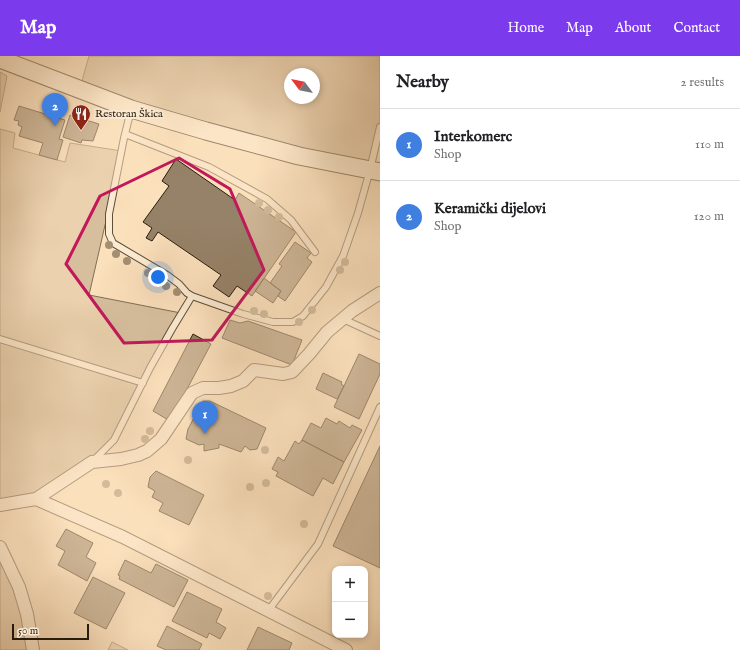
<!DOCTYPE html>
<html lang="en">
<head>
<meta charset="utf-8">
<style>
  body { margin:0; font-family:"IM FELL English",serif; background:#f2f2f2; color:#202124 }
  .controls { position:absolute; right:12px; bottom:12px; display:grid; overflow:hidden; border-radius:8px; box-shadow:0 2px 6px #0003 }
  .controls button { width:36px; height:36px; display:grid; place-items:center; padding:0; border:0; border-bottom:1px solid #e0e0e0; background:#fff; color:#202124; font:20px sans-serif }
  .compass { position:absolute; left:284px; top:12px; width:36px; height:36px; border-radius:50%; background:#fff; box-shadow:0 2px 6px #0003; rotate:302deg }
  .scale { position:absolute; left:12px; bottom:10px; width:77px; box-sizing:border-box; padding-left:4px; border:2px solid #291c0c; border-top:0; font-size:11px; line-height:14px; white-space:nowrap; color:#291c0c; -webkit-text-stroke:3px #fcebd3; paint-order:stroke }
  .you { position:absolute; left:158px; top:221px; width:14px; height:14px; margin:-10px; border:3px solid #fff; border-radius:50%; background:#1a73e8; box-shadow:0 0 0 6px #1a73e833 }
  .badge { display:grid; place-items:center; width:26px; height:26px; border-radius:50%; background:#7c3aed; color:#fff; font-size:13px; font-weight:700 }
  .pin { position:absolute; translate:-50% -33px; filter:drop-shadow(0 1px 2px #0008) }
  .pin::after { content:''; position:absolute; top:21px; width:14px; height:12px; background:inherit; clip-path:polygon(0 0,100% 0,50% 100%) }
  .list { margin:0; padding:0; list-style:none }
  h2 { display:flex; justify-content:space-between; align-items:center; height:52px; margin:0; padding:0 16px; font-size:17px }
  h2 small { font-size:13px; font-weight:400; color:#757577 }
  .list li { display:grid; grid-template-columns:26px 1fr auto; gap:12px; align-items:center; box-sizing:border-box; height:72px; padding:0 16px; border-top:1px solid #e0e0e0 }
  .list b { display:block; font-size:15px; white-space:nowrap }
  .list p { margin:0; font-size:13px; white-space:nowrap; color:#757577 }
  .list em { font-size:13px; font-style:normal; color:#757577 }
  .map { position:relative; flex:none; width:380px; height:594px; overflow:hidden }
  header { display:flex; align-items:center; gap:24px; box-sizing:border-box; height:56px; padding:0 20px; background:#7c3aed; color:#fff }
  header strong { font-size:19px }
  nav { display:flex; gap:22px; margin-inline-start:auto; font-size:14px }
  main { display:flex }
  aside { flex:1; background:#fff }
  .map>svg:first-child { display:block }
  .green { fill:#d7bf9e; stroke:#806e55; fill-rule:evenodd }
  .building { fill:#968268; stroke:#291c0c }
  .lines { fill:none; stroke-linecap:round; stroke-linejoin:round }
  .service-casing { stroke:#5e4d38; stroke-width:8 }
  .minor-casing { stroke:#5e4d38; stroke-width:14 }
  .secondary-casing { stroke:#291c0c; stroke-width:19 }
  .service { stroke:#fcebd3; stroke-width:6 }
  .minor { stroke:#fcebd3; stroke-width:12 }
  .secondary { stroke:#fcebd3; stroke-width:17 }
  .tree { fill:#a48f73 }
  .marked { fill:none; stroke:#c2185b; stroke-width:3; stroke-linejoin:round }
  .labels { text-anchor:middle; dominant-baseline:central; stroke-width:4; stroke-linejoin:round; paint-order:stroke }
  .poi-label { font-size:11px; fill:#291c0c; stroke:#fcebd3; text-anchor:start }
</style>
</head>
<body>
<header>
<strong>Map</strong>
<nav><a>Home</a><a>Map</a><a>About</a><a>Contact</a></nav>
</header>
<main>
<div class="map">
<svg width="380" height="594" viewBox="0 0 380 594">
  <rect width="100%" height="100%" fill="#fbe0bc"/>
  <filter id="stains"><feTurbulence type="fractalNoise" baseFrequency=".005" numOctaves="4"/><feColorMatrix values="0 0 0 0 .2 0 0 0 0 .09 0 0 0 0 .02 0 0 0 .5 -.17"/></filter>
  <radialGradient id="worn" r=".72"><stop offset=".6" stop-color="#630" stop-opacity="0"/><stop offset="1" stop-color="#630" stop-opacity=".3"/></radialGradient>
  <path class="green" d="M89,0H380V71L370,114L80,34L83,21ZM290,18H314V42H290Z
    M0,16L7,20L0,56Z
    M0,73L15,77L13,92L65,106L70,87L122,95L89,239L181,257L114,384L92,406L36,443L0,449Z
    M0,491L33,594H0Z
    M112,586L128,594H108Z"/>
  <path class="building" d="M19,50L65,64L59,83L63,84L57,104L39,99L43,87L19,80L22,71L18,69L19,65L14,64Z
    M70,59L99,68L93,85L82,84L81,87L63,81Z
    M176,103L235,144L239,137L296,176L252,240L237,230L229,241L213,230L221,219L158,176L152,185L146,182L152,172L143,166L169,130L162,125Z
    M295,186L311,197L307,202L312,206L285,245L278,240L281,235L270,227L282,210L279,208Z
    M264,222L281,235L273,247L255,235Z
    M230,264L240,267L248,265L302,284L292,309L222,282Z
    M193,278L211,288L170,365L153,355Z
    M359,298L380,308V318L359,363L334,351Z
    M323,317L342,326L341,328L344,330L337,343L316,333Z
    M203,345H210L266,372L257,393L250,394L245,390L241,396L219,388V392L204,395V388L199,389L186,383L188,373Z
    M326,362L337,368L339,365L350,372L352,369L362,374L344,406L302,384L311,367L321,372Z
    M302,384L344,406L333,428L323,422L313,440L276,420L278,416L272,413L278,401L284,405L295,385L299,388Z
    M380,390V512L333,490Z
    M156,415L204,439L189,469L159,455L163,447L152,441L155,435L148,431L150,421Z
    M66,473L93,487L86,501L96,507L87,525L58,509L65,495L56,490Z
    M125,504L151,517L156,508L188,524L174,551L119,523L120,520L118,519Z
    M93,521L125,537L106,573L74,557Z
    M187,536L222,553L216,566L226,572L220,583L209,577L207,582L172,565Z
    M167,570L202,588L199,594H166L157,590Z
    M258,571L292,587L289,594H247Z"/>
  <g class="lines">
    <defs>
      <path id="service" d="M131,54L124,82L109,158V178L113,187L167,219L179,228L187,237L192,240L243,258L273,266H293L303,260L326,231L343,200L358,157L370,114L380,71
        M125,78L209,111L267,143L291,164L315,196
        M343,263L380,280
        M0,283L143,327
        M93,405L114,384L150,312L172,273L192,240
        M268,555L318,488L380,351"/>
      <path id="minor" d="M36,443L123,481L346,594
        M0,449L36,443L92,406L121,403L138,399L147,395L161,383L192,337L203,332H219L231,330L243,325L254,314L283,318L292,316L309,298L327,276L352,255L380,237
        M0,491L19,531L27,558L33,594"/>
      <path id="secondary" d="M0,3L131,53L206,75L299,100L380,116"/>
    </defs>
    <use href="#service" class="service-casing"/>
    <use href="#minor" class="minor-casing"/>
    <use href="#secondary" class="secondary-casing"/>
    <use href="#service" class="service"/>
    <use href="#minor" class="minor"/>
    <use href="#secondary" class="secondary"/>
  </g>
  <g class="tree">
    <circle cx="259" cy="147" r="4"/>
    <circle cx="268" cy="154" r="4"/>
    <circle cx="279" cy="161" r="4"/>
    <circle cx="109" cy="189" r="4"/>
    <circle cx="116" cy="198" r="4"/>
    <circle cx="127" cy="205" r="4"/>
    <circle cx="345" cy="206" r="4"/>
    <circle cx="340" cy="214" r="4"/>
    <circle cx="148" cy="217" r="4"/>
    <circle cx="156" cy="222" r="4"/>
    <circle cx="166" cy="230" r="4"/>
    <circle cx="177" cy="236" r="4"/>
    <circle cx="312" cy="254" r="4"/>
    <circle cx="254" cy="255" r="4"/>
    <circle cx="264" cy="258" r="4"/>
    <circle cx="299" cy="266" r="4"/>
    <circle cx="150" cy="375" r="4"/>
    <circle cx="145" cy="383" r="4"/>
    <circle cx="265" cy="394" r="4"/>
    <circle cx="188" cy="404" r="4"/>
    <circle cx="266" cy="427" r="4"/>
    <circle cx="106" cy="428" r="4"/>
    <circle cx="250" cy="431" r="4"/>
    <circle cx="118" cy="437" r="4"/>
    <circle cx="304" cy="468" r="4"/>
    <circle cx="268" cy="540" r="4"/>
  </g>
  <path d="M0 0H380V594H0ZM179,102L230,133L264,214L212,284L124,287L66,208L100,140Z" fill="#fbe0bc" fill-opacity=".55" fill-rule="evenodd"/>
  <path class="marked" d="M179,102L230,133L264,214L212,284L124,287L66,208L100,140Z"/>
  <defs>
    <symbol id="restaurant-pin" viewBox="-11 -11 22 30"><path d="M0 17L-7.5 6A9.5 9.5 0 1 1 7.5 6Z" fill="#8f2418" stroke="#fcebd3"/><path d="M-5-6h1v4h1v-4h1v4h1v-4h1v5L-1.5 .5V6h-2V.5L-5-1ZM5-6V6H3V1.5H1.5Q1.5-4 5-6Z" fill="#fff"/></symbol>
  </defs>
  <g fill-rule="evenodd">
    <use href="#restaurant-pin" x="70" y="47" width="22" height="30"/>
  </g>
  <g class="labels">
    <g class="poi-label">
      <text x="95" y="58">Restoran Škica</text>
    </g>
  </g>
  <rect width="100%" height="100%" filter="url(#stains)"/>
  <rect width="100%" height="100%" fill="url(#worn)"/>
</svg>
<div class="controls">
<button>+</button>
<button>−</button>
</div>
<svg class="compass" viewBox="-18 -18 36 36"><path d="M0-13l5 13h-10z" fill="#e53935"/><path d="M0 13l5-13h-10z" fill="#757577"/></svg>
<div class="scale">50 m</div>
<div class="you"></div>
<div class="pin badge" style="left:205px;top:378px;background:#3f7fe0">1</div>
<div class="pin badge" style="left:55px;top:70px;background:#3f7fe0">2</div>
</div>
<aside>
<h2>Nearby<small>2 results</small></h2>
<ul class="list">
<li><span class="badge" style="background:#3f7fe0">1</span><div><b>Interkomerc</b><p>Shop</p></div><em>110 m</em></li>
<li><span class="badge" style="background:#3f7fe0">2</span><div><b>Keramički dijelovi</b><p>Shop</p></div><em>120 m</em></li>
</ul>
</aside>
</main>
</body>
</html>
